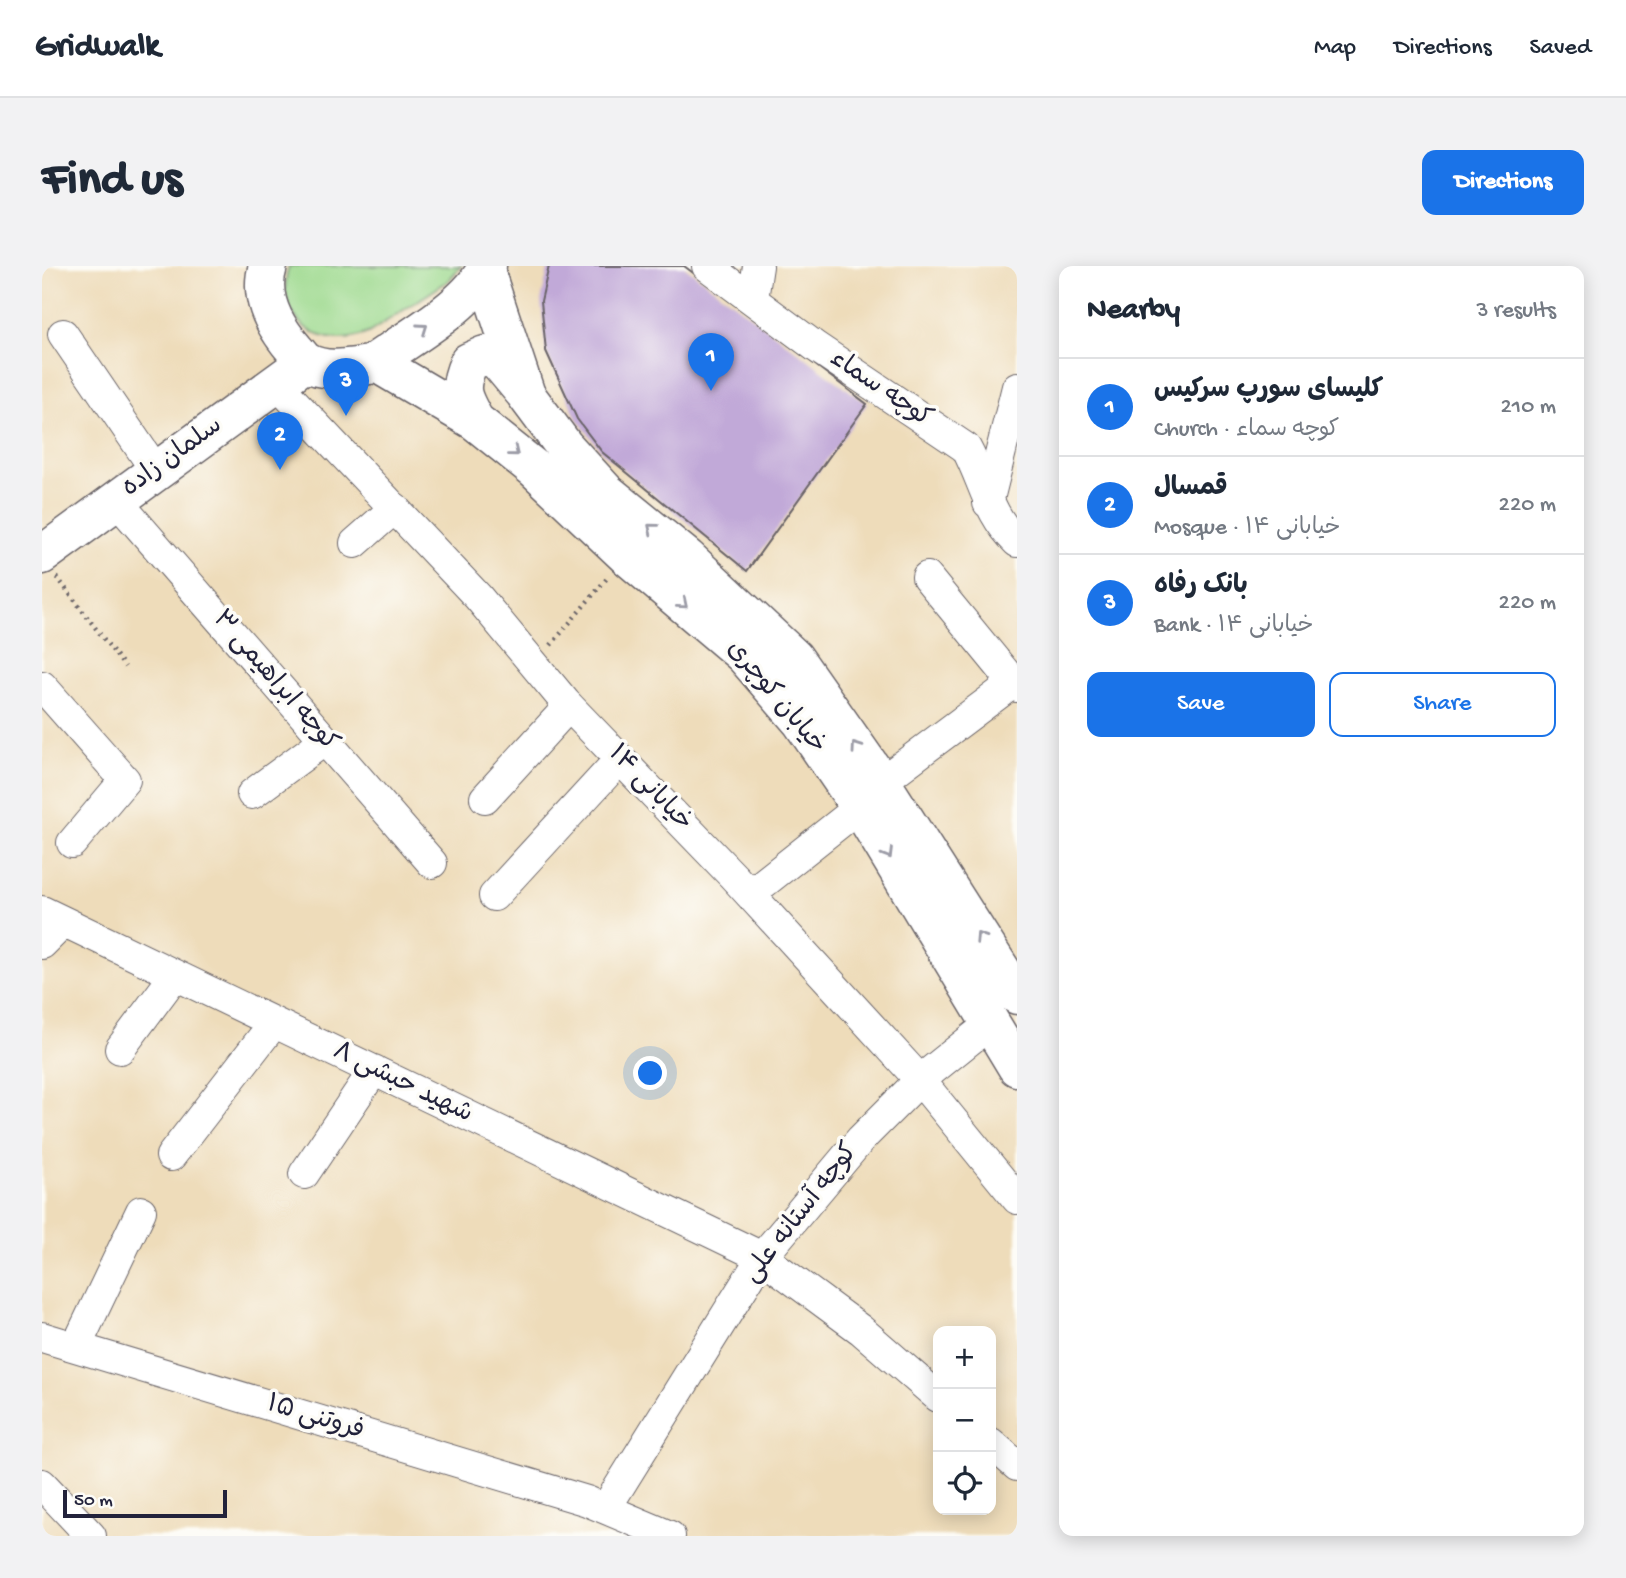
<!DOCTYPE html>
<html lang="en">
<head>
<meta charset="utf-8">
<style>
  body { margin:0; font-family:"Gochi Hand","Playpen Sans Arabic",sans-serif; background:#f2f2f3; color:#1f2937 }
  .controls { position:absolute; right:21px; bottom:21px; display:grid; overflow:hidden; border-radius:14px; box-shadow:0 4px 18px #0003 }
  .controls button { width:63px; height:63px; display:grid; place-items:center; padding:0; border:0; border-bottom:2px solid #e0e1e3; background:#fff; color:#1f2937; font:35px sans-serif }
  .scale { position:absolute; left:21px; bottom:18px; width:164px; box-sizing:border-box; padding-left:7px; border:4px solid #22223b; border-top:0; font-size:19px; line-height:24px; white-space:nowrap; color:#22223b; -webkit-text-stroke:5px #fdfcf7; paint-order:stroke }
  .you { position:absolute; left:609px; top:808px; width:24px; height:24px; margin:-18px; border:5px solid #fff; border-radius:50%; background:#1a73e8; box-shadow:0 0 0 10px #1a73e833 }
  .badge { display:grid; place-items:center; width:46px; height:46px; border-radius:50%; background:#1a73e8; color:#fff; font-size:23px; font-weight:700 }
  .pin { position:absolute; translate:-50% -58px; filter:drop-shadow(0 2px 4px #0008) }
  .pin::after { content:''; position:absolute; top:37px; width:24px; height:21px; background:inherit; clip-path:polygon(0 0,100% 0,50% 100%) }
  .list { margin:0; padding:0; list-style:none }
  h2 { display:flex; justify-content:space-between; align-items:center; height:91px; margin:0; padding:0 28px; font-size:30px }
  h2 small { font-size:23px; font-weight:400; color:#747a83 }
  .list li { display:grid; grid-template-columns:46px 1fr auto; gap:21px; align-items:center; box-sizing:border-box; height:98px; padding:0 28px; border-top:2px solid #e0e1e3 }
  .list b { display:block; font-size:26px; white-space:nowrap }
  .list p { margin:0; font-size:23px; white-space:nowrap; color:#747a83 }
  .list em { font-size:23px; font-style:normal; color:#747a83 }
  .actions { display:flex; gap:14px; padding:21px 28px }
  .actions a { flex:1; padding:16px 0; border:2px solid #1a73e8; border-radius:14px; text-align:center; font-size:24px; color:#1a73e8 }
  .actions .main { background:#1a73e8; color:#fff }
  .icon { flex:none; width:38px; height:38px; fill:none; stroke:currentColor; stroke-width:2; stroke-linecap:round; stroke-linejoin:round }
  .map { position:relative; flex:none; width:975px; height:1270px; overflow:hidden; border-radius:14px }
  header { display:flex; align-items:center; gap:42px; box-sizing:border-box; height:98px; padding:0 35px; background:#fff; border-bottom:2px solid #e0e1e3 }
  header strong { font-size:33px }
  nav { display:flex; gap:38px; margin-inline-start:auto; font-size:24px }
  .intro { display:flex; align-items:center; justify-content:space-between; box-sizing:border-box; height:168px; padding:0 42px }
  h1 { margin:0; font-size:49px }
  .button { padding:18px 32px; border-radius:14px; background:#1a73e8; color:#fff; font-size:24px; font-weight:700 }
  main { display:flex; gap:42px; padding:0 42px }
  aside { flex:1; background:#fff; border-radius:14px; box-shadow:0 4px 18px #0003 }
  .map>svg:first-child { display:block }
  .green { fill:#9cd98d; stroke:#5f7e64; stroke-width:2 }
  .building { fill:#c1a9d8 }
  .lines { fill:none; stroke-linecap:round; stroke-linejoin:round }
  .minor-casing { stroke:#696367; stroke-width:32 }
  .major-casing { stroke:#696367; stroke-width:41 }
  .path { stroke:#696367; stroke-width:4.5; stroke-dasharray:2 5; stroke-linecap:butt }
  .minor { stroke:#fff; stroke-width:30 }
  .major { stroke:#fff; stroke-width:38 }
  .oneway { stroke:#9c9ca7 }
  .labels { text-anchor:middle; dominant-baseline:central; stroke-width:7; stroke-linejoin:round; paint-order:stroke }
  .street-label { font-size:26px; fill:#22223b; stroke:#fdfcf7 }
</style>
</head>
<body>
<header>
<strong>Gridwalk</strong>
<nav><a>Map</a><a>Directions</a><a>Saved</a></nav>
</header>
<div class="intro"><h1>Find us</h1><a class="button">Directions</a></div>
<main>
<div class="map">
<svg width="975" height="1270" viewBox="0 0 975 1270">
  <rect width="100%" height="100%" fill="#fdfcf7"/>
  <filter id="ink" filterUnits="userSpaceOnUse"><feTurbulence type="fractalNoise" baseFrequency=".0143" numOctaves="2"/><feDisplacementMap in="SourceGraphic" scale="14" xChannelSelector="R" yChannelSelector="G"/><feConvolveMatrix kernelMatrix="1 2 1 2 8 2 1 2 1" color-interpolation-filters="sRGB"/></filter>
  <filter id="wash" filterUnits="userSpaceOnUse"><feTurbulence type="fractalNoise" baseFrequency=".00686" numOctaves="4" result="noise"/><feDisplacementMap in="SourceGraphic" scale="28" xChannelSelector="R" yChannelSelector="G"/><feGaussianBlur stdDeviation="1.57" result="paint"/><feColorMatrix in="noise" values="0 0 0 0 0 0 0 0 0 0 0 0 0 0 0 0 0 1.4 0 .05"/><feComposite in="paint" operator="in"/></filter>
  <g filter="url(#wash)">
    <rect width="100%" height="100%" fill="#eedcba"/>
    <path class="green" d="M247,0H419L406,15L328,66C281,89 230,53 247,0Z"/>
    <g id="blocks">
      <path class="building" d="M507,0H642L825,138L705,305L560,186L535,153L504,85L499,35Z"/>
    </g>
  </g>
  <g filter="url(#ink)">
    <use href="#blocks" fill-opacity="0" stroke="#696367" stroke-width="2"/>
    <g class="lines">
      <defs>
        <path id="minor" d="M665,0L774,81L924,182C943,217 945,247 975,276
          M711,33L716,0
          M21,68L114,205
          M234,117L436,331L524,437L691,610L878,814L975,933
          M74,234L390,597
          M946,237L975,121
          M313,277L353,242
          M885,311L975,421
          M0,420L83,514L30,577
          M839,516L975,414
          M210,528L283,474
          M443,532L527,440
          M708,628L818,541
          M452,630L578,493
          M0,645L720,991L819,1064L896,1131
          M0,678L22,656
          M78,783L133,709
          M129,890L232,757
          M262,908L332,804
          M0,1071L545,1235L628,1270
          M34,1081L99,945
          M949,1177L975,1200
          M0,1218L49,1270
          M564,1242L720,991L819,873L878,814L949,757"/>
        <path id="major" d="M226,0C216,31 233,61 253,84C256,87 260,93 264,96C283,107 307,102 328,99L333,96C365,73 431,37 445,0
          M443,5L484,129L522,180L564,226L645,292L752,392L839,516L975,729
          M333,96L433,155L493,203L584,289L702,389L759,455L818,541L975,801
          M433,155C419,130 415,123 427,96L443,89L456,95L481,125
          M0,289L264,96"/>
      </defs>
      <use href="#minor" class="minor-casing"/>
      <use href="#major" class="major-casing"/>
      <path class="path" d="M15,311L83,401
        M509,379L566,311"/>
      <use href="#minor" class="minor"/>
      <use href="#major" class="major"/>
    </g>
    <defs><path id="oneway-chevron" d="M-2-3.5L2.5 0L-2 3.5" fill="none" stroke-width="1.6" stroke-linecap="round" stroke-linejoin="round" transform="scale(1.75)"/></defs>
    <g class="oneway">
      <use href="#oneway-chevron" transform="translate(381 62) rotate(-35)"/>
      <use href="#oneway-chevron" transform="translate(472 186) rotate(39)"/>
      <use href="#oneway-chevron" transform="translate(610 262) rotate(-141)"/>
      <use href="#oneway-chevron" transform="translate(641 338) rotate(40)"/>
      <use href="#oneway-chevron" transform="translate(814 481) rotate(-125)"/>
      <use href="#oneway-chevron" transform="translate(846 588) rotate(59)"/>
      <use href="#oneway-chevron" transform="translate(938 671) rotate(-123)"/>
    </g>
  </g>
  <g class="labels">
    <g class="street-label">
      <text transform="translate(838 124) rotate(34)">کوچه سماء</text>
      <text transform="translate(131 192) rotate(-36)">سلمان زاده</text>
      <text transform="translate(232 416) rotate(49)">کوچه ابراهیمی ۳</text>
      <text transform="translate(733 432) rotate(50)">خیابان کوچری</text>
      <text transform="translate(607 523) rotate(46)">خیابانی ۱۴</text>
      <text transform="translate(360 818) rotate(26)">شهید حبشی ۸</text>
      <text transform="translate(760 948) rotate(-52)">کوچه آستانه علی</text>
      <text transform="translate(273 1153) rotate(17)">فروتنی ۱۵</text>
    </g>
  </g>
</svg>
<div class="controls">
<button>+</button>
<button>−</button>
<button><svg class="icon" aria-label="locate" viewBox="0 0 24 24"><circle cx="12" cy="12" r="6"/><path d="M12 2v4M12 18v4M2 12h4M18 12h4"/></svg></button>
</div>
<div class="scale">50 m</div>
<div class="you"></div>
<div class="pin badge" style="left:669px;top:125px">1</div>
<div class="pin badge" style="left:238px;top:204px">2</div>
<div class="pin badge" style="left:304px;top:150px">3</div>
</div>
<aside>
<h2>Nearby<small>3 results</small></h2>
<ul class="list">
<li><span class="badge">1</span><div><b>کلیسای سورپ سرکیس</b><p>Church · کوچه سماء</p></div><em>210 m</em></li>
<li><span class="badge">2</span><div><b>قمسال</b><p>Mosque · خیابانی ۱۴</p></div><em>220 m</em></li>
<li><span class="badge">3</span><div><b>بانک رفاه</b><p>Bank · خیابانی ۱۴</p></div><em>220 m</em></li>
</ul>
<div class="actions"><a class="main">Save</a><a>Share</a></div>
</aside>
</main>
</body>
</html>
